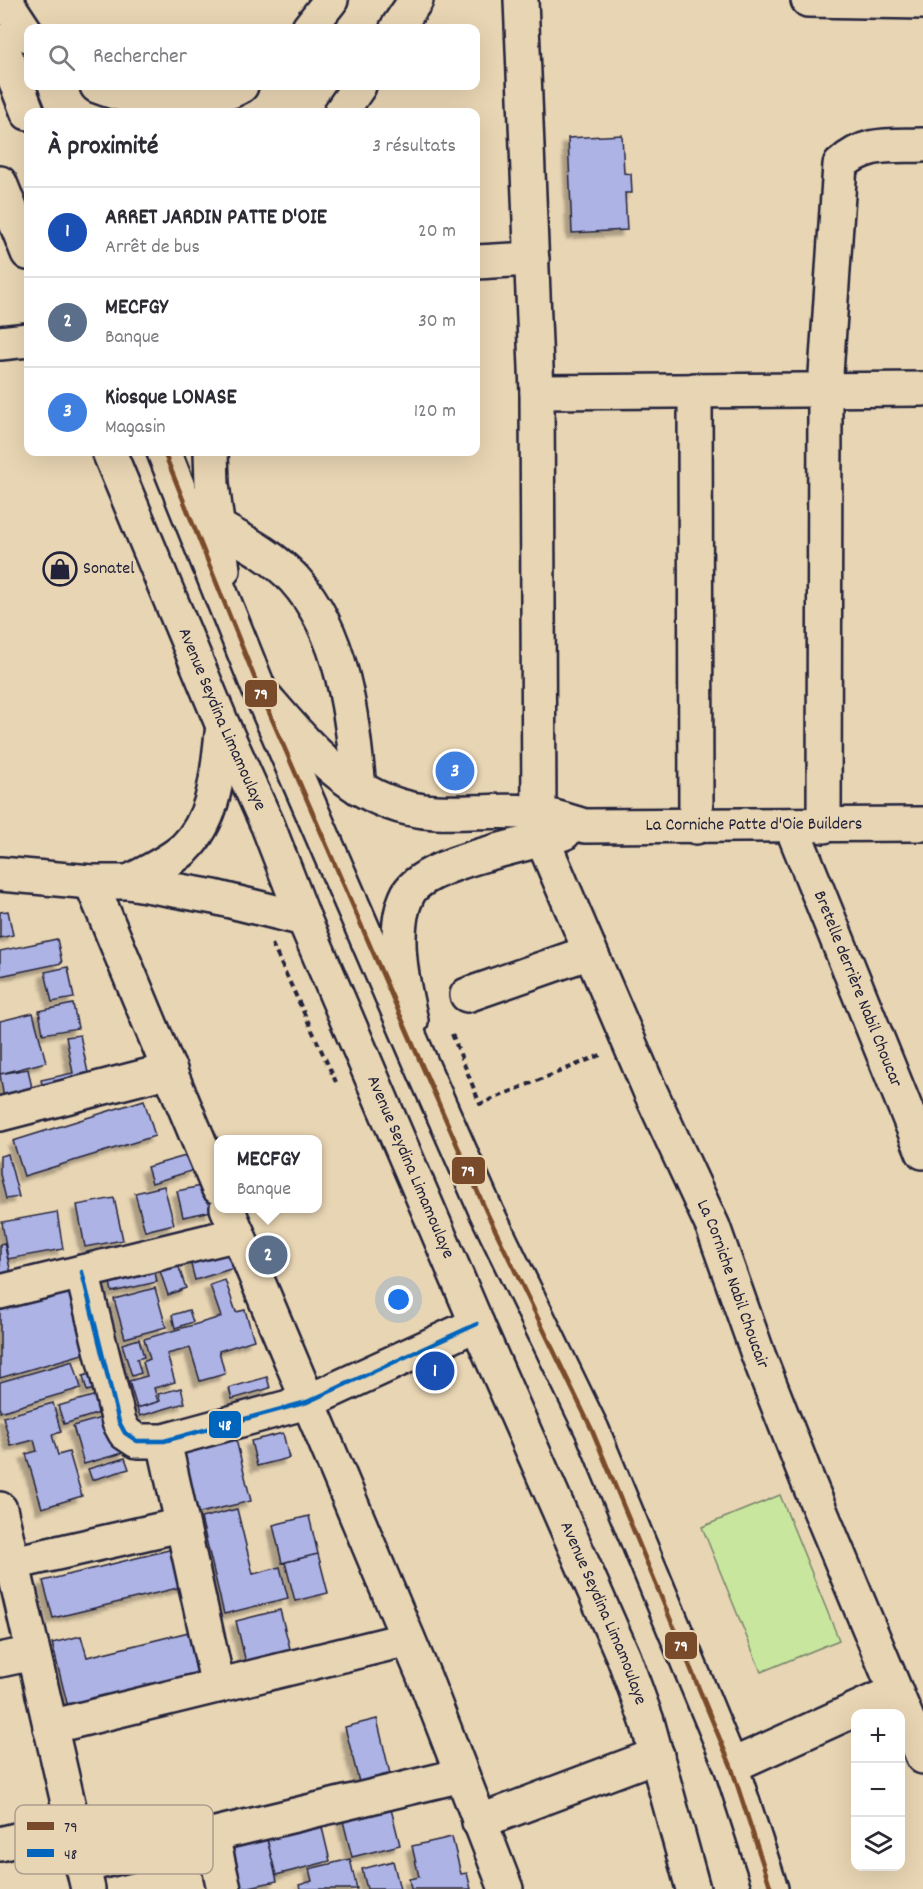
<!DOCTYPE html>
<html lang="fr">
<head>
<meta charset="utf-8">
<style>
  body { margin:0; font-family:Dekko,sans-serif; background:#f7f7f7; color:#2b2b33 }
  .controls { position:absolute; right:18px; bottom:18px; display:grid; overflow:hidden; border-radius:12px; box-shadow:0 6px 24px #0002 }
  .controls button { width:54px; height:54px; display:grid; place-items:center; padding:0; border:0; border-bottom:2px solid #e1e1e2; background:#fff; color:#2b2b33; font:30px sans-serif }
  .you { position:absolute; left:399px; top:1300px; width:21px; height:21px; margin:-15px; border:4px solid #fff; border-radius:50%; background:#1a73e8; box-shadow:0 0 0 9px #1a73e833 }
  .badge { display:grid; place-items:center; width:39px; height:39px; border-radius:50%; background:#22223b; color:#fff; font-size:20px; font-weight:700 }
  .pin { position:absolute; translate:-50% -50%; border:3px solid #fff; box-shadow:0 2px 6px #0006 }
  .popup { position:absolute; left:214px; top:1135px; width:108px; height:78px; box-sizing:border-box; display:grid; place-content:center; border-radius:12px; background:#fff; filter:drop-shadow(0 2px 4px #0005); font-size:20px; white-space:nowrap; color:#7c7c81 }
  .popup b { font-size:22px; color:#2b2b33 }
  .popup::after { content:''; position:absolute; left:50%; top:100%; margin-left:-12px; border:12px solid transparent; border-top-color:#fff }
  .list { margin:0; padding:0; list-style:none }
  h2 { display:flex; justify-content:space-between; align-items:center; height:78px; margin:0; padding:0 24px; font-size:26px }
  h2 small { font-size:20px; font-weight:400; color:#7c7c81 }
  .list li { display:grid; grid-template-columns:39px 1fr auto; gap:18px; align-items:center; box-sizing:border-box; height:90px; padding:0 24px; border-top:2px solid #e1e1e2 }
  .list b { display:block; font-size:22px; white-space:nowrap }
  .list p { margin:0; font-size:20px; white-space:nowrap; color:#7c7c81 }
  .list em { font-size:20px; font-style:normal; color:#7c7c81 }
  .icon { flex:none; width:33px; height:33px; fill:none; stroke:currentColor; stroke-width:2; stroke-linecap:round; stroke-linejoin:round }
  .map { position:relative; flex:none; width:923px; height:1889px; overflow:hidden }
  .search { position:absolute; background:#fff; box-shadow:0 6px 24px #0002; left:24px; top:24px; width:456px; height:66px; display:flex; align-items:center; gap:15px; box-sizing:border-box; padding:0 21px; border-radius:12px; color:#7c7c81; font-size:22px }
  .panel { position:absolute; background:#fff; box-shadow:0 6px 24px #0002; left:24px; top:108px; width:456px; height:348px; border-radius:12px }
  .map>svg:first-child { display:block }
  .green { fill:#c9e69e; stroke:#76846c; stroke-width:1.5 }
  .building { fill:#adb3e4; stroke:#22223b; stroke-width:1.5; filter:url(#shadow) }
  .lines { fill:none; stroke-linecap:round; stroke-linejoin:round }
  .minor-casing { stroke:#22223b; stroke-width:38 }
  .highway-casing { stroke:#22223b; stroke-width:38 }
  .path { stroke:#22223b; stroke-width:4; stroke-dasharray:6 4.5; stroke-linecap:butt }
  .minor { stroke:#e8d5b3; stroke-width:33 }
  .highway { stroke:#e8d5b3; stroke-width:33 }
  .bus-1-casing { stroke:#e8d5b3; stroke-width:9 }
  .bus-2-casing { stroke:#e8d5b3; stroke-width:9 }
  .bus-1 { stroke:#7a4b2a; stroke-width:4.5 }
  .bus-2 { stroke:#0065bd; stroke-width:4.5 }
  .labels { text-anchor:middle; dominant-baseline:central; stroke-width:6; stroke-linejoin:round; paint-order:stroke }
  .poi-label { font-size:18px; fill:#22223b; stroke:#e8d5b3; text-anchor:start }
  .street-label { font-size:18px; fill:#22223b; stroke:#e8d5b3 }
  .key { fill:#e8d5b3; stroke:#ad9f8f; stroke-width:1.5 }
  .key-label { font-size:16px; fill:#22223b }
  .line-badge { stroke:#e8d5b3; stroke-width:2 }
  .badge-label { font-size:16px; text-anchor:middle; font-weight:bold; fill:#fff }
</style>
</head>
<body>
<div class="map">
<svg width="923" height="1889" viewBox="0 0 923 1889">
  <defs>
    <filter id="shadow"><feDropShadow dx="-5.5" dy="5.5" stdDeviation="1.5" flood-color="#0004"/></filter>
  </defs>
  <rect width="100%" height="100%" fill="#e8d5b3"/>
  <filter id="ink" filterUnits="userSpaceOnUse"><feTurbulence type="fractalNoise" baseFrequency=".0167" numOctaves="2"/><feDisplacementMap in="SourceGraphic" scale="12" xChannelSelector="R" yChannelSelector="G"/><feConvolveMatrix kernelMatrix="1 2 1 2 8 2 1 2 1" color-interpolation-filters="sRGB"/></filter>
  <g filter="url(#ink)">
    <path class="green" d="M780,1495L839,1640L761,1672L702,1527Z"/>
    <path class="building" d="M622,135L624,173L631,174L632,193H625L627,230L572,233L568,138Z
      M8,911L13,935L0,938V912Z
      M57,939L62,963L0,976V951Z
      M68,967L74,998L52,1002L45,972Z
      M73,1004L78,1028L43,1034L39,1011Z
      M33,1013L46,1062L0,1074V1021Z
      M80,1035L91,1087L45,1097L41,1080L73,1073L66,1037Z
      M28,1069L34,1098L5,1105L0,1074Z
      M144,1100L155,1136L24,1176L13,1141Z
      M8,1154L19,1197L6,1199L0,1174V1156Z
      M189,1155L194,1170L152,1183L147,1167Z
      M206,1185L212,1211L183,1217L177,1191Z
      M164,1186L174,1224L145,1231L135,1193Z
      M114,1198L123,1240L85,1247L77,1205Z
      M57,1212L63,1249L8,1259L2,1222Z
      M226,1242L234,1268L195,1280L188,1253Z
      M4,1243L12,1277L0,1280V1244Z
      M174,1253L186,1288L168,1295L156,1259Z
      M154,1268L157,1282L112,1292L109,1277Z
      M71,1278L93,1351L0,1378V1299Z
      M225,1280L236,1312L245,1310L254,1340L219,1351L225,1374L200,1381L190,1348L167,1354L175,1382L154,1388L158,1402L137,1408L129,1381L147,1376L143,1362L150,1359L144,1339L221,1317L210,1285Z
      M155,1288L166,1327L125,1338L114,1299Z
      M189,1310L193,1322L175,1328L172,1315Z
      M139,1339L144,1357L137,1359L141,1373L132,1376L122,1344Z
      M73,1361L81,1388L0,1412V1382Z
      M103,1370L107,1385L87,1391L83,1376Z
      M267,1377L270,1388L232,1399L229,1388Z
      M181,1388L185,1403L140,1416L137,1408L160,1401L158,1394Z
      M107,1392L112,1409L64,1424L58,1406Z
      M53,1403L61,1432L52,1435L58,1455L69,1452L82,1496L42,1508L26,1454L37,1451L34,1440L11,1446L3,1417Z
      M115,1414L126,1452L84,1464L73,1426Z
      M233,1427L251,1501L195,1514L176,1440Z
      M283,1433L289,1458L257,1466L251,1441Z
      M125,1458L129,1469L92,1480L88,1469Z
      M237,1509L253,1574L280,1567L288,1598L224,1614L201,1518Z
      M309,1516L318,1554L282,1563L273,1525Z
      M177,1548L186,1586L53,1618L43,1581Z
      M318,1554L328,1593L295,1601L285,1562Z
      M280,1610L292,1656L247,1667L236,1621Z
      M197,1630L208,1677L69,1711L52,1643L81,1636L87,1657Z
      M377,1719L391,1778L360,1786L345,1727Z
      M388,1797L400,1845L352,1857L340,1809Z
      M319,1815L330,1861L276,1875L264,1828Z
      M266,1834L277,1881L240,1889L229,1843Z
      M452,1837L461,1874L467,1873L471,1889H411L409,1879L419,1877L412,1846Z
      M350,1859L357,1889H300L299,1885L312,1881L309,1869Z
      M393,1861L400,1889H367L362,1869Z"/>
    <g class="lines">
      <defs>
        <g id="minor">
          <path id="s1" d="M521,0L537,392L539,814L543,841L650,1091L713,1227L759,1357L807,1479L923,1757"/>
          <path d="M808,0L923,2"/>
          <path d="M476,262L532,259"/>
          <path d="M0,343L28,340"/>
          <path d="M695,390L696,827"/>
          <path d="M537,392L923,389"/>
          <path d="M218,527C245,542 273,556 294,579C344,634 352,717 359,788"/>
          <path id="s2" d="M266,698C312,751 358,808 435,812C470,814 507,808 541,814C556,817 571,822 585,826L923,824"/>
          <path id="s3" d="M791,825L923,1152"/>
          <path d="M824,826L825,389L840,165C866,141 890,146 923,145"/>
          <path d="M0,874L91,882H129L214,897L304,919"/>
          <path d="M91,882L218,1187"/>
          <path d="M129,882C147,872 170,862 185,848C218,815 217,768 223,726"/>
          <path d="M467,995L590,952"/>
          <path d="M411,1021C403,985 390,929 408,894C424,862 529,845 564,833"/>
          <path d="M0,1114L170,1070"/>
          <path d="M227,1208L425,1679L506,1889"/>
          <path d="M82,1272L119,1422L125,1433L137,1441H164L307,1402L477,1324"/>
          <path d="M0,1292L238,1234"/>
          <path d="M164,1441L218,1686"/>
          <path d="M0,1509L88,1889"/>
          <path d="M13,1563L181,1525"/>
          <path d="M0,1660L33,1653"/>
          <path d="M50,1727L408,1639"/>
          <path d="M731,1766L894,1692"/>
          <path d="M479,1822L657,1755"/>
          <path d="M212,1835L224,1889"/>
          <path d="M0,1844L72,1826"/>
          <path d="M82,1866L462,1775"/>
        </g>
        <g id="highway">
          <path d="M5,0L28,35"/>
          <path d="M309,28L331,0"/>
          <path d="M397,28L416,0"/>
          <path d="M0,41L28,113"/>
          <path d="M97,86C142,103 196,111 241,86"/>
          <path d="M341,112L359,86"/>
          <path d="M0,183L28,253"/>
          <path id="s4" d="M109,452L223,726L268,826L304,919L477,1324L624,1658L647,1721L693,1889"/>
          <path d="M164,452L259,689L420,1061L487,1213L592,1430L731,1766L771,1889"/>
          <path d="M211,452L212,484L223,570"/>
        </g>
      </defs>
      <use href="#minor" class="minor-casing"/>
      <use href="#highway" class="highway-casing"/>
      <path class="path" d="M272,944L336,1082
        M452,1034L480,1104L603,1054"/>
      <use href="#minor" class="minor"/>
      <use href="#highway" class="highway"/>
      <defs>
        <path id="bus-1" d="M164,452L259,689L420,1061L487,1213L592,1430L731,1766L771,1889"/>
        <path id="bus-2" d="M82,1272L119,1422L125,1433L137,1441H164L307,1402L477,1324"/>
      </defs>
      <use href="#bus-1" class="bus-1-casing"/>
      <use href="#bus-2" class="bus-2-casing"/>
      <use href="#bus-1" class="bus-1"/>
      <use href="#bus-2" class="bus-2"/>
    </g>
  </g>
  <defs>
    <symbol id="shop-ring" viewBox="-11 -11 22 22"><circle r="9.5" fill="#e8d5b3" stroke="#22223b" stroke-width="1.5"/><path d="M-5-2.5h2.3a2.7 3.5 0 0 1 5.4 0H5L5.5 6h-11ZM-1.5-2.5h3a1.5 2.3 0 0 0-3 0Z" fill="#22223b"/></symbol>
  </defs>
  <g fill-rule="evenodd">
    <use href="#shop-ring" x="41" y="550" width="38" height="38"/>
  </g>
  <g class="labels">
    <g class="poi-label">
      <text x="83" y="569">Sonatel</text>
    </g>
    <g class="street-label">
      <text stroke="none"><textPath href="#s4" startOffset="290">Avenue Seydina Limamoulaye</textPath></text>
      <text stroke="none"><textPath href="#s2" startOffset="531">La Corniche Patte d'Oie Builders</textPath></text>
      <text stroke="none"><textPath href="#s3" startOffset="177">Bretelle derrière Nabil Choucar</textPath></text>
      <text stroke="none"><textPath href="#s4" startOffset="776">Avenue Seydina Limamoulaye</textPath></text>
      <text stroke="none"><textPath href="#s1" startOffset="1324">La Corniche Nabil Choucair</textPath></text>
      <text stroke="none"><textPath href="#s4" startOffset="1262">Avenue Seydina Limamoulaye</textPath></text>
    </g>
  </g>
  <rect x="15" y="1805" width="198" height="69" rx="9" class="key"/>
  <rect x="27" y="1822" width="27" height="8" fill="#7a4b2a"/>
  <rect x="27" y="1849" width="27" height="8" fill="#0065bd"/>
  <g class="key-label">
    <text x="64" y="1832">79</text>
    <text x="64" y="1859">48</text>
  </g>
  <g class="line-badge">
    <rect x="244" y="679" width="34" height="29" rx="6" fill="#7a4b2a"/>
    <rect x="451" y="1156" width="35" height="29" rx="6" fill="#7a4b2a"/>
    <rect x="208" y="1410" width="34" height="29" rx="6" fill="#0065bd"/>
    <rect x="664" y="1631" width="34" height="29" rx="6" fill="#7a4b2a"/>
  </g>
  <g class="badge-label">
    <text x="261" y="699">79</text>
    <text x="468" y="1176">79</text>
    <text x="225" y="1430">48</text>
    <text x="681" y="1651">79</text>
  </g>
</svg>
<div class="controls">
<button>+</button>
<button>−</button>
<button><svg class="icon" aria-label="layers" viewBox="0 0 24 24"><path d="M12 4l9 5-9 5-9-5zM3 14l9 5 9-5"/></svg></button>
</div>
<div class="you"></div>
<div class="pin badge" style="left:435px;top:1371px;background:#1a4fb4">1</div>
<div class="pin badge" style="left:268px;top:1255px;background:#5c6f8a">2</div>
<div class="popup"><b>MECFGY</b>Banque</div>
<div class="pin badge" style="left:455px;top:771px;background:#3f7fe0">3</div>
<div class="search"><svg class="icon" aria-label="search" viewBox="0 0 24 24"><circle cx="10" cy="10" r="6"/><path d="M15 15l6 6"/></svg>Rechercher</div>
<section class="panel">
<h2>À proximité<small>3 résultats</small></h2>
<ul class="list">
<li><span class="badge" style="background:#1a4fb4">1</span><div><b>ARRET JARDIN PATTE D'OIE</b><p>Arrêt de bus</p></div><em>20 m</em></li>
<li><span class="badge" style="background:#5c6f8a">2</span><div><b>MECFGY</b><p>Banque</p></div><em>30 m</em></li>
<li><span class="badge" style="background:#3f7fe0">3</span><div><b>Kiosque LONASE</b><p>Magasin</p></div><em>120 m</em></li>
</ul>
</section>
</div>
</body>
</html>
